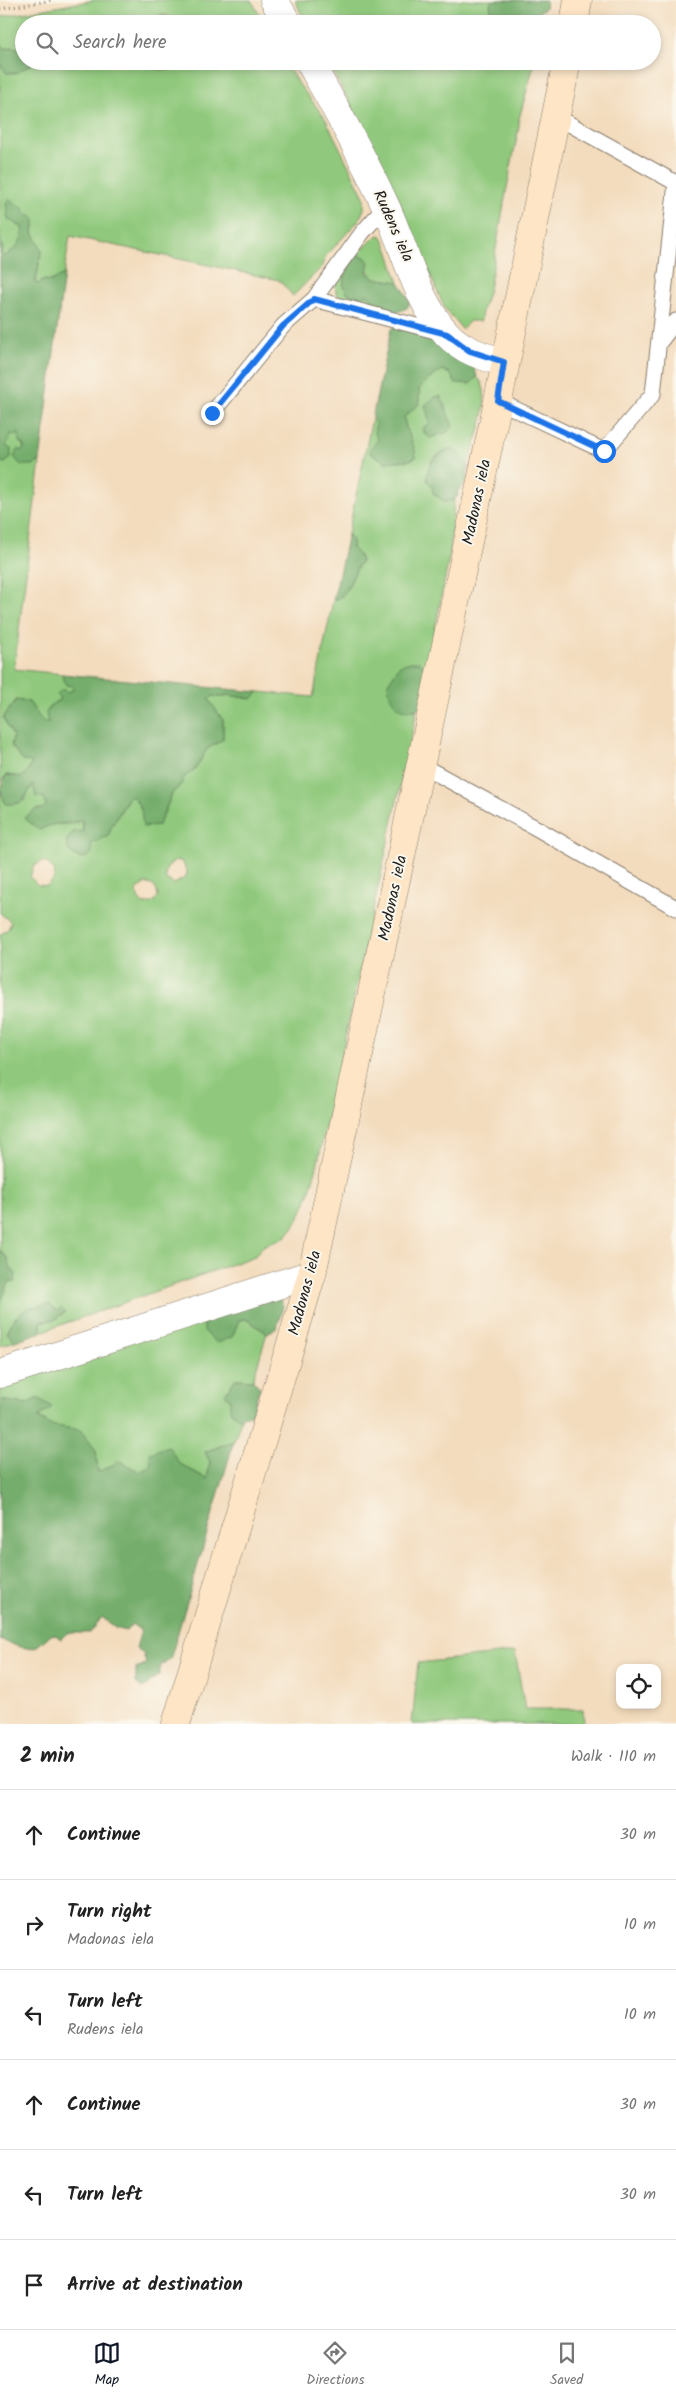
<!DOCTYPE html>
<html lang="en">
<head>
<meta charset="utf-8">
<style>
  body { margin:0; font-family:Kalam,sans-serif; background:#f6f6f6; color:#222 }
  .controls { position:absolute; right:15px; bottom:15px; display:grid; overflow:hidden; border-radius:10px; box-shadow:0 2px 8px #0003 }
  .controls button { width:45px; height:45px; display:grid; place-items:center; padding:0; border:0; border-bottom:1px solid #e0e0e0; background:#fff; color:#222; font:25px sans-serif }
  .stop { position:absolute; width:15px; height:15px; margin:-11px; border:4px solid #1a73e8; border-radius:50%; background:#fff }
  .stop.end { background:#1a73e8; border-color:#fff; box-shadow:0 1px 5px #0008 }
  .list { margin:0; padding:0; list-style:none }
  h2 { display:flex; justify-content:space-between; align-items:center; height:65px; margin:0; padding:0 20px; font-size:21px }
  h2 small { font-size:16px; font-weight:400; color:#767676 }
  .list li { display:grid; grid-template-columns:32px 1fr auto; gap:15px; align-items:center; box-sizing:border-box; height:90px; padding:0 20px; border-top:1px solid #e0e0e0 }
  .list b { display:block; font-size:19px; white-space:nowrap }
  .list p { margin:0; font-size:16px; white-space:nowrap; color:#767676 }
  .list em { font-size:16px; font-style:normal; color:#767676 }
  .icon { flex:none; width:28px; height:28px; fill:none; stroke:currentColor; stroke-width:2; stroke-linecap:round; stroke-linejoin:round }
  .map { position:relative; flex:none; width:676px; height:1724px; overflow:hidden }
  .search { position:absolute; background:#fff; box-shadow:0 2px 8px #0003; left:15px; right:15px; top:15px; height:55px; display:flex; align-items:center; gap:12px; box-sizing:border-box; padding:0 18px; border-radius:28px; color:#767676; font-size:19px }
  .sheet { height:605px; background:#fff }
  nav { display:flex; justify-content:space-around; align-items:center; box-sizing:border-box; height:70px; border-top:1px solid #e0e0e0; background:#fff; font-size:14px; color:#767676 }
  nav a { display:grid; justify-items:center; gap:2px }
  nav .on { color:#111827 }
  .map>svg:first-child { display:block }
  .green { fill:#90c97d; stroke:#56724c; fill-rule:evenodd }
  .forest { fill:#74ad6c; stroke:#486444 }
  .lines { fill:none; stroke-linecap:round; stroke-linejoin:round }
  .lane-casing { stroke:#887c6c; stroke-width:17 }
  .street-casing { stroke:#887c6c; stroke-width:29 }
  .secondary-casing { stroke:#887c6c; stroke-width:29 }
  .path { stroke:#887c6c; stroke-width:3; stroke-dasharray:1 4; stroke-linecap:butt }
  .lane { stroke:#fff; stroke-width:15 }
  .street { stroke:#fff; stroke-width:28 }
  .secondary { stroke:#fde5c5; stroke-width:28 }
  .route { stroke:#1a73e8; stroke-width:6 }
  .labels { text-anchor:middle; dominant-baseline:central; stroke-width:4; stroke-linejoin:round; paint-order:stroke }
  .street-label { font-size:16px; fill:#1c1c1c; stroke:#fbf7ec }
</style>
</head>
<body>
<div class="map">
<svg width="676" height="1724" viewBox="0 0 676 1724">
  <rect width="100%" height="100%" fill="#fbf7ec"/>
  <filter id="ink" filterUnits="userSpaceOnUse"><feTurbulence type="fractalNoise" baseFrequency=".02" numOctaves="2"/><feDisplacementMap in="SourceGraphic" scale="10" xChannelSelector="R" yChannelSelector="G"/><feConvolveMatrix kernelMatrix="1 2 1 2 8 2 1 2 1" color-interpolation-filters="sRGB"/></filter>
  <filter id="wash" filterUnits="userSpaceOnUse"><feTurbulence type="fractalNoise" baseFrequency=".0096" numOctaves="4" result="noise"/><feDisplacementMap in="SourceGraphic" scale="20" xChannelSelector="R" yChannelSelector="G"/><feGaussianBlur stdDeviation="1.12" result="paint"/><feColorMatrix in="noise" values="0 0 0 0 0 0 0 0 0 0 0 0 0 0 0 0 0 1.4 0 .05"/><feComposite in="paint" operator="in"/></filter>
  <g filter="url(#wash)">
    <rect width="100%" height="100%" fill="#f3dcbd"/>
    <path class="green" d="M95,0H251L265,24H209L202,18L192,21L183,17L172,20L167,15L155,19L153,24L141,22L138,24H24V50L12,47L5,49L0,44V17Z
      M295,0H494L490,4L495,13L496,24H306Z
      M36,61H141L160,70L177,68L182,61H285L295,79L325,118L364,197V209L359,220L326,256L321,268L293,296L279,280L70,236L64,274L51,281L44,280L38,284L35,283C39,271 38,262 42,251L33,232L35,221L32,216H28L22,207L12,220L17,225L22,227C25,241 14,250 4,257L1,254L0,238V63L16,73Z
      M327,61H535L519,119V127C508,179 499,231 490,284C488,297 481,307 481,321H470L462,329L444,307L381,160Z
      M381,235C390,249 392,267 399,282L373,278L357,255L376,236Z
      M348,265V276L343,284C347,296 357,299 368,294L379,308L340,297L336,293L335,282Z
      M442,370L470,384L477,377C496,393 475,444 468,464C453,446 448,446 431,461L432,486L444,502L454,500L450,553L427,670L406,711L417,710L317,1166C310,1190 304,1218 286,1236C274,1246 266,1238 255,1256L41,1332V1322L56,1319L65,1311L28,1308L13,1320L7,1333L15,1341L0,1346V1304L9,1282L8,1259L0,1250V935L8,929L11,922L0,913V790L1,795L24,801L32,784L44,797L46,805L42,809L48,824H73L82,820L83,831L66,841L69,851L79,858L91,844L108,836C114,818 122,812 129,796L134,797L141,809L164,814L172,794L182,783V779L196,768L207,749L223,739V720L208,700L213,696L219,697L228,695L252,699L259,692L313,697L333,601C352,593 350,576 361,562L359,555L352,548V539L348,534L372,419L376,423L378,440L370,448L385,462L410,460L416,457C414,441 405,431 404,416L419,404V389L427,380ZM177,860L182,862L187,871L186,877L174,884L166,879C163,871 169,863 177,860ZM42,861L50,865L55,872L53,880L47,886L38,885L30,877L33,867ZM144,884C153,883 157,888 158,897L152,903L143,904L138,898L137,890Z
      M11,433H20L19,438L24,448L14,457L33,465L40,461L14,669L62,674L66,684L72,686L73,690L50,706L49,723L42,721L29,702L16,700L3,718L32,762L28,771L21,777L6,775L0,783V462Z
      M211,1311L232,1337L239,1320L246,1319L267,1333L253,1380L235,1379L230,1400L238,1418L242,1417L234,1441L205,1452L210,1462L207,1479L180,1464L151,1466L140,1472H98L80,1431L50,1425L38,1417L51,1407L0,1400V1384Z
      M515,1652L525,1709H583L584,1724H412L418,1663Z"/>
    <path class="forest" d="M494,0H546L545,8L530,18L526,24H496L495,13L491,11L490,3Z
      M162,14L172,20C183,17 191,21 202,18L209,24H153L155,19Z
      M0,44L5,49L12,47L24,50V61L36,62L16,73H6L0,63Z
      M9,200L22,207L28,216L32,215L35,221L33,232L42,251C38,262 39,271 35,283L38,284L44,280L51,281L64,274L40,461L33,465H21L14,457L18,449L22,451L24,448L23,444L19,442V433L15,436L11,434L10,439L6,443L7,447L11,449V458L5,463L0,462V238L3,250L1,254L4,257C14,250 25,241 22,227L8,219L6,203Z
      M357,255L365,257L369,262L367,272L373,278L399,282L410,301L408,307C392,318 378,309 368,294L361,297L348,294L343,284C346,273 349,264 357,255Z
      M397,324L432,335L445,351L473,362L477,377L470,384L455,383L450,373L442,370L428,380L419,389V404L404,417C405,432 414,441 416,457L410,460L385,462L369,452L370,448L378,440L374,433L376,423L372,419L391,329Z
      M440,396C447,406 447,416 453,425C450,435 439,434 430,438L424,433V427L430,423L425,405L435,397Z
      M450,449L457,451L468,464L467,482L457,492L458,496L454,500L444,502L433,493L432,486L427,480C427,464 435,455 450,449Z
      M348,534L352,539V548L359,555L361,562C350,575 352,593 333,601Z
      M411,662H420L427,670L428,703C406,718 389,709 388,683L400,665Z
      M62,674L259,692L252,699L228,695L219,697L213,696L209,700L223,720V739L207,749L196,768L182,779V783L172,794L159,825L143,827L141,809L134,797L129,796C122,811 113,820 108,836L91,844L92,853L88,857L79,858L69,851L66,841L73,832L83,831L82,820C68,826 53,821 40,830L24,818L36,809H42L46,805L44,797H36L33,785C23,799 25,805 6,804C0,793 0,786 6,775L21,777L28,771L32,762L23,761L11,746L13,736L3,718L16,700L29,702L42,721L48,723L46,713L50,706L60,699L57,694L62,689L67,692L73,690L72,686L66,685Z
      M0,1250L8,1259L9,1266L16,1274L15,1282H9L0,1304Z
      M279,1298L283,1306L277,1328L267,1333L246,1319L239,1320L232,1337L217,1343L204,1331V1318Z
      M49,1304L57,1311L61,1308L65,1312L56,1319L41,1322V1332L15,1341L7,1333L13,1320L27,1308Z
      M235,1379L253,1380L260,1388L251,1415L238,1418L230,1411V1400L225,1394Z
      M38,1398L52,1407L38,1418L50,1425L80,1430L96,1450L98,1472L120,1461L140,1472L151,1466L150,1453L168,1446L180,1464L207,1479L210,1462L205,1452L234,1441L170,1660L161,1665L159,1675L143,1688L136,1683V1668L146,1664L143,1653L136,1648L141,1631L132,1624L126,1631L115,1628L102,1617L90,1633H67L61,1639L54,1634C46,1637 43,1642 37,1646C26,1652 11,1643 0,1640V1400L26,1404Z"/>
  </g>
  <g filter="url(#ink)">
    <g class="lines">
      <defs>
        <path id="lane" d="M314,299L362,233L386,206
          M659,343L676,321
          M498,401L604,451L653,394L676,183L557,117
          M212,413L283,326L314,299L443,333
          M421,765L536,828L676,908"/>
        <path id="street" d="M274,0L288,24
          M309,61C336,109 363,157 386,207C405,248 416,300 447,334C462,350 483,357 504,362
          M0,1374L312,1274"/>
        <path id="secondary" d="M574,24L578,0
          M176,1724L312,1274L498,401L567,61"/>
      </defs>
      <use href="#lane" class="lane-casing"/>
      <use href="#street" class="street-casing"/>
      <use href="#secondary" class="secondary-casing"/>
      <path class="path" d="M0,9L54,0"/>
      <use href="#lane" class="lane"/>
      <use href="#street" class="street"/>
      <use href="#secondary" class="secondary"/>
    </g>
  </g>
  <g class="lines" filter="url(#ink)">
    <path class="route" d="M212,413L283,326L314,299L447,334L470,351L504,362L498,401L604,451"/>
  </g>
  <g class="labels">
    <g class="street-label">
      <text transform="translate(393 226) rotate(66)">Rudens iela</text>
      <text transform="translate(477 502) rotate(-78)">Madonas iela</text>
      <text transform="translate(393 898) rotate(-78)">Madonas iela</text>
      <text transform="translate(305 1293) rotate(-75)">Madonas iela</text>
    </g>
  </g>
</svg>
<div class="controls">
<button><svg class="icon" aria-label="locate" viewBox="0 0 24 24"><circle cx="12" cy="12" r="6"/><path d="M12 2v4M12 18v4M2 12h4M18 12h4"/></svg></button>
</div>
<div class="stop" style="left:604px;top:451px"></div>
<div class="stop end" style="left:212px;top:413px"></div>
<div class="search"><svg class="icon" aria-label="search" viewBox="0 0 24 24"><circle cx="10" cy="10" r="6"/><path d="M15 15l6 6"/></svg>Search here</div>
</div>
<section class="sheet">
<h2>2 min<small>Walk · 110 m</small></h2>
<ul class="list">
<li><svg class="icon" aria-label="ahead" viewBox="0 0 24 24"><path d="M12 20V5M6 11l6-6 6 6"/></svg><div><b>Continue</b></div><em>30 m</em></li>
<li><svg class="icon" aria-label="right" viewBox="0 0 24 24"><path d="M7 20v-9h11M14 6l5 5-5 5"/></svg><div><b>Turn right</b><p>Madonas iela</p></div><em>10 m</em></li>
<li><svg class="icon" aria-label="left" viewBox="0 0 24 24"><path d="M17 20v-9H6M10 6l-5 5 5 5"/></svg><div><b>Turn left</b><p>Rudens iela</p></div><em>10 m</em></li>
<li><svg class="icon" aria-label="ahead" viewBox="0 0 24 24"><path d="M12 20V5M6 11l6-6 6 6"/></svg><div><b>Continue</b></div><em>30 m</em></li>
<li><svg class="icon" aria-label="left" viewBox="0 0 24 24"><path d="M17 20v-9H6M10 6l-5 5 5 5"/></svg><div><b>Turn left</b></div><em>30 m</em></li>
<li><svg class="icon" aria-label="arrive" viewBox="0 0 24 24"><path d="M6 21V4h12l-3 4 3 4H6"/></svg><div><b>Arrive at destination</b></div></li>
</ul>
</section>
<nav>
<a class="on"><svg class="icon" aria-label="map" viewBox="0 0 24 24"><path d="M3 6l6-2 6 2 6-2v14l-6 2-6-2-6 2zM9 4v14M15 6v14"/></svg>Map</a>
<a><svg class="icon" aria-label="directions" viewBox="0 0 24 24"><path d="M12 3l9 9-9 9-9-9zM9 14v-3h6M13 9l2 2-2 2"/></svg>Directions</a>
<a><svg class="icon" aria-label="saved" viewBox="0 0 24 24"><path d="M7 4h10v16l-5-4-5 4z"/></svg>Saved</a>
</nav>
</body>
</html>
